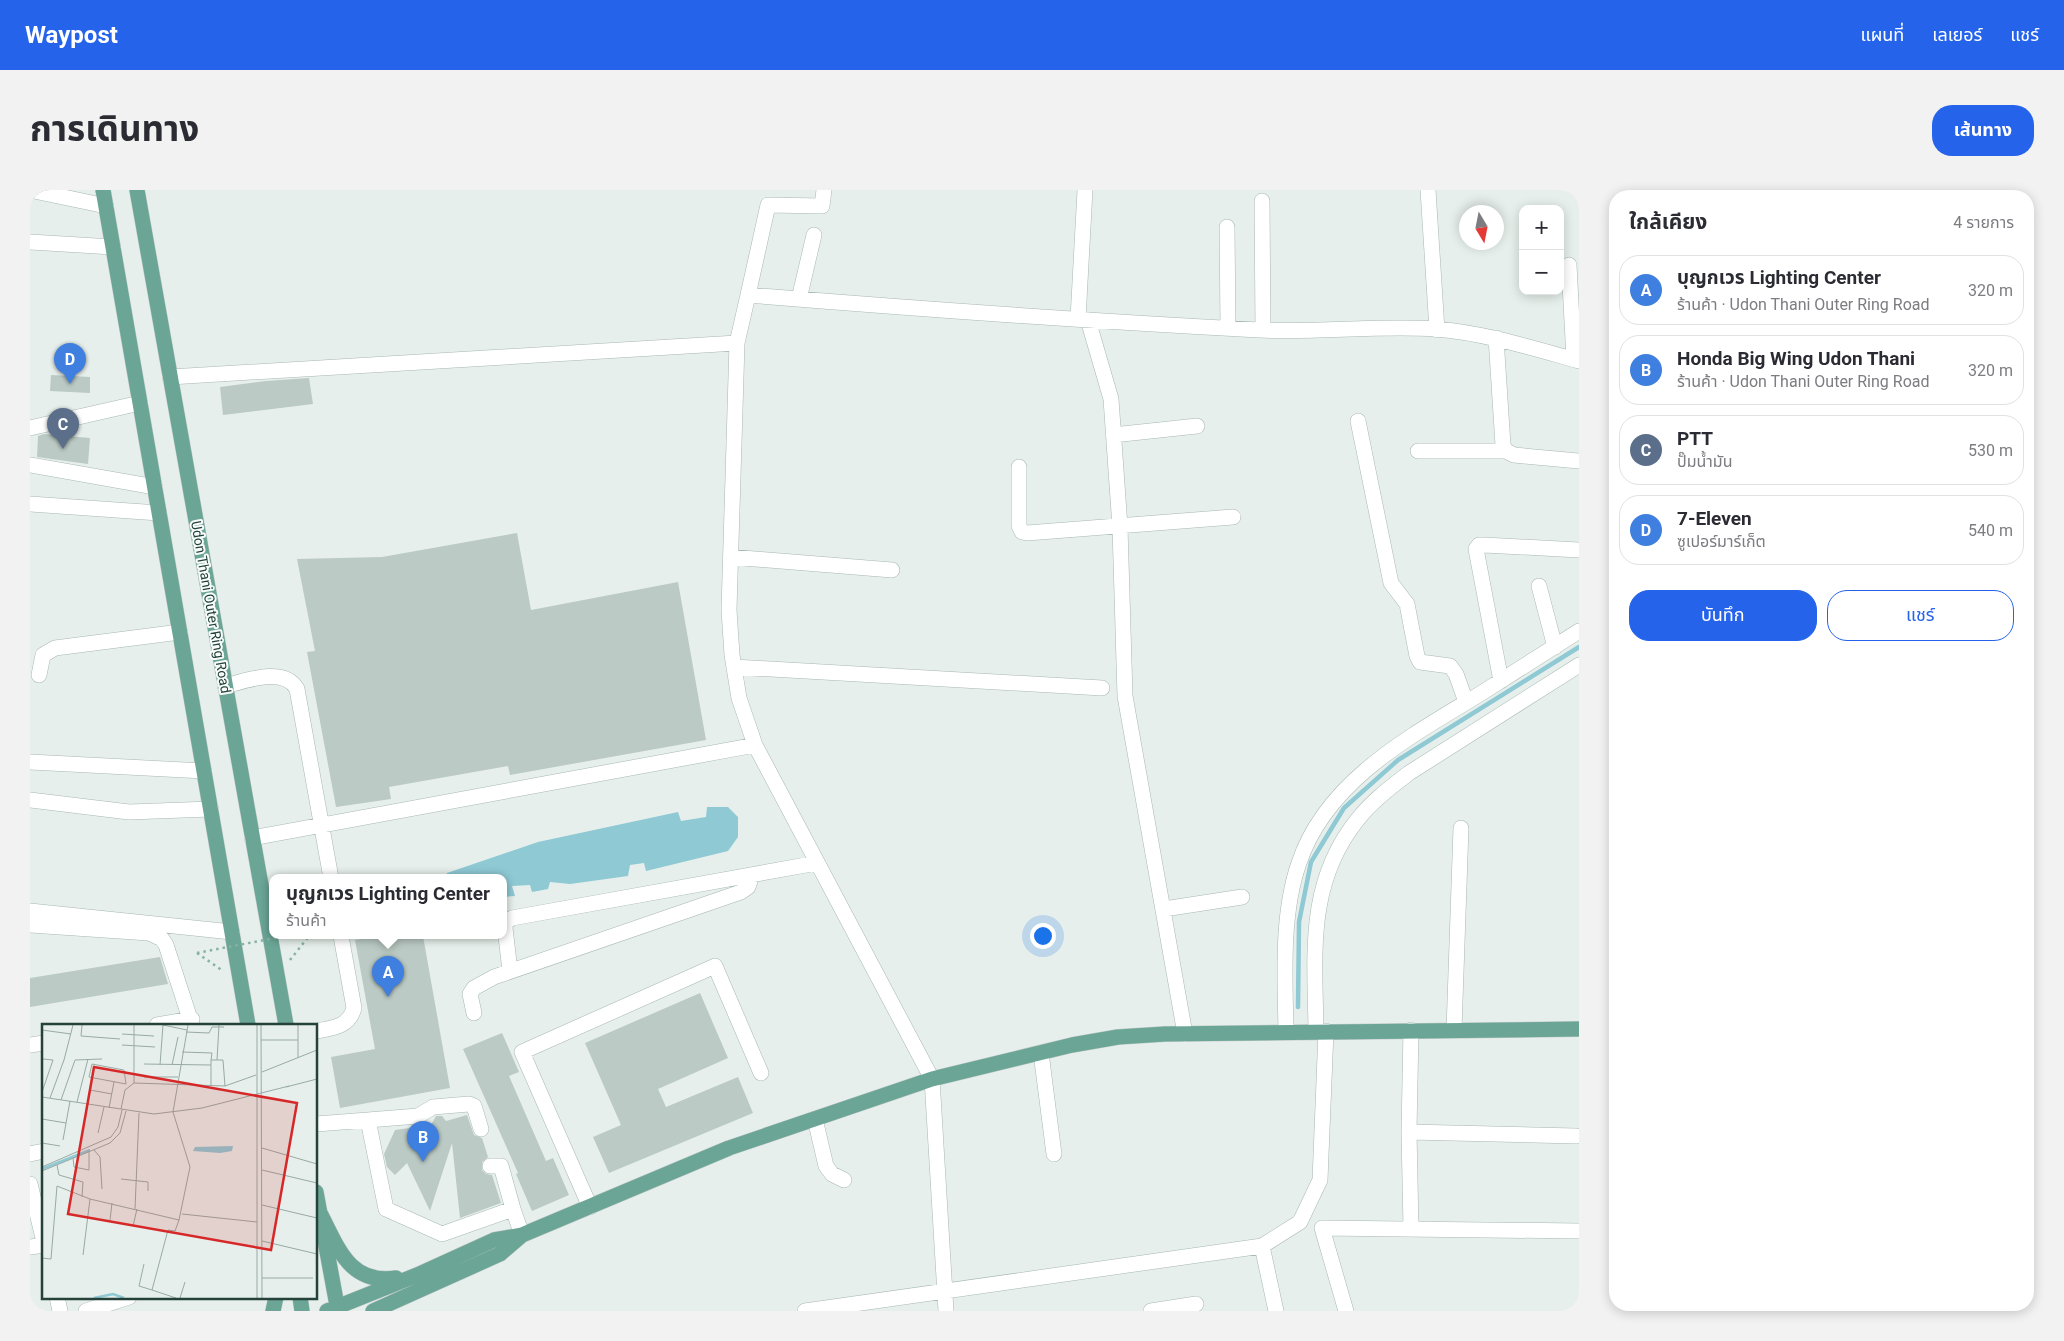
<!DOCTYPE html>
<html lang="th">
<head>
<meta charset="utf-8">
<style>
  body { margin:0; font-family:Roboto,"Noto Sans Thai",sans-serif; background:#f2f2f3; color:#2b2b33 }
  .controls { position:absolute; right:15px; top:15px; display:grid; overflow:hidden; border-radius:10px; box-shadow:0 2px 12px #0003 }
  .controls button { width:45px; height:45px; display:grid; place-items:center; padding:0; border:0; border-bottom:1px solid #e1e1e2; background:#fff; color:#2b2b33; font:25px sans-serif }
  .compass { position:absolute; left:1429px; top:15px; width:45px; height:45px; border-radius:50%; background:#fff; box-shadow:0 2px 12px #0003; rotate:170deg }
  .you { position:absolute; left:1012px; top:745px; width:18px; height:18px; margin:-12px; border:4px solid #fff; border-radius:50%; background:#1a73e8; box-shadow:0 0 0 8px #1a73e833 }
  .badge { display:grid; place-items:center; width:32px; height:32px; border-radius:50%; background:#2563eb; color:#fff; font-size:16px; font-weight:700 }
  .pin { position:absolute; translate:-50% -41px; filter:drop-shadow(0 1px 2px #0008) }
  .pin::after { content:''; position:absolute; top:26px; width:18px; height:15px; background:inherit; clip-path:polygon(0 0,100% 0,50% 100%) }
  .popup { position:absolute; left:239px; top:684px; width:238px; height:65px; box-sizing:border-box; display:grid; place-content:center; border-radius:10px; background:#fff; filter:drop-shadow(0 1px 4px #0005); font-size:16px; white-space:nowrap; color:#7c7c81 }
  .popup b { font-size:19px; color:#2b2b33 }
  .popup::after { content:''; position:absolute; left:50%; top:100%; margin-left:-10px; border:10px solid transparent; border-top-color:#fff }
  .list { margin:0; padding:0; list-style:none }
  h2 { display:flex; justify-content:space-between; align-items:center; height:65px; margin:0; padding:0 20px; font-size:21px }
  h2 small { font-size:16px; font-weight:400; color:#7c7c81 }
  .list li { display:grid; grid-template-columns:32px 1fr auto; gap:15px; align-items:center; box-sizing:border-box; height:70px; margin:0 10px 10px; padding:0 10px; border:1px solid #e1e1e2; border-radius:20px }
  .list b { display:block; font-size:19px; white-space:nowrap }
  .list p { margin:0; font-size:16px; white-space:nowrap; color:#7c7c81 }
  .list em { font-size:16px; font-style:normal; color:#7c7c81 }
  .actions { display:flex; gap:10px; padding:15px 20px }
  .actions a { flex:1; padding:11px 0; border:1px solid #2563eb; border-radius:20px; text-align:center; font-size:18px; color:#2563eb }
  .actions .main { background:#2563eb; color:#fff }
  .map { position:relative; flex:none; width:1549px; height:1121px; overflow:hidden; border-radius:20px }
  header { display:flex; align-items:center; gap:30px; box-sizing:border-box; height:70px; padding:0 25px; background:#2563eb; color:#fff }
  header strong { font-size:24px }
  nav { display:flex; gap:28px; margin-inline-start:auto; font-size:18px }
  .intro { display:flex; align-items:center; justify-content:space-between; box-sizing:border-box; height:120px; padding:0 30px }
  h1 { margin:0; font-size:35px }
  .button { padding:12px 22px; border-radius:20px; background:#2563eb; color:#fff; font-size:18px; font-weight:700 }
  main { display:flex; gap:30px; padding:0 30px }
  aside { flex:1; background:#fff; border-radius:20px; box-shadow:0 2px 12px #0003 }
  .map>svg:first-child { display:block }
  .water { fill:#8ec9d4 }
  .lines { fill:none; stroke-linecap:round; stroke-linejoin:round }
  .stream { stroke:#8ec9d4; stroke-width:4.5 }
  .building { fill:#bbcac4 }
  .minor-casing { stroke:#a8b8b2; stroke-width:16 }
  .major-casing { stroke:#c2cac8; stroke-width:16 }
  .path { stroke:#86b3a5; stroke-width:2.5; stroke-dasharray:2.5 4; stroke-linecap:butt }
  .minor { stroke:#fff; stroke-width:15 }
  .major { stroke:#6aa596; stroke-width:15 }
  .path-bridge { stroke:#86b3a5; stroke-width:2.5; stroke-dasharray:2.5 4; stroke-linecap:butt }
  .labels { text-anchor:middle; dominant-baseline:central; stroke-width:4; stroke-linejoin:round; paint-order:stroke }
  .street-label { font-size:14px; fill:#24423a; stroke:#f7fbf9 }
  .inset-river { fill:none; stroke:#8ec9d4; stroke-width:2.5 }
  .inset-road { fill:none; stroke:#98aaa4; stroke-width:1 }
  .view { fill:#d62828; fill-opacity:0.15; stroke:#d62828; stroke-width:2.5 }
  .inset-edge { fill:none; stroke:#24423a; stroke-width:2.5 }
</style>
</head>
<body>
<header>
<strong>Waypost</strong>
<nav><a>แผนที่</a><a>เลเยอร์</a><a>แชร์</a></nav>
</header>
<div class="intro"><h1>การเดินทาง</h1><a class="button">เส้นทาง</a></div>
<main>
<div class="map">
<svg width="1549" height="1121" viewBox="0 0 1549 1121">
  <rect width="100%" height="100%" fill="#e6efeb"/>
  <path class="water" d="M677,617H698L708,627V647L698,661L616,681L614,673L600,675L598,686L540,694L520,692L518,699L502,702L500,695L482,696L485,706L473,707V688H417V683L508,652L648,622L651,631L676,627Z"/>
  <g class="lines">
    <path class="stream" d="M1268,817L1269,732L1281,672L1314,618L1368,570L1549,457"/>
  </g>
  <path class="building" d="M21,185L60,187V203L20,201Z
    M279,188L283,214L193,225L190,197L236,191Z
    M14,244L60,248L58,274L7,267L8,246Z
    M487,343L501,420L648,392L676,550L480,585L478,576L359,597L361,609L306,617L277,462L285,461L267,369L352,367Z
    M351,746H393L420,898L310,918L301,867L345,859L325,750Z
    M130,767L138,794L0,817V788Z
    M670,803L698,868L628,899L636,917L708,887L723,923L579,983L563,947L591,935L555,853Z
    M472,843L489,882L479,886L516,971L523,968L539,1005L502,1021L486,984L488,983L433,859Z
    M437,925L444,945L452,948L458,967L452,972V980L456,984L462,985L471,1013L430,1028L422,953L400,1021L377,973L365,985L357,977L354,964L365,940L401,935L406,926H412L416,931Z"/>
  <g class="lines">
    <defs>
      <path id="minor" d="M0,0L76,16
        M1398,0L1407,140
        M1232,11L1233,140
        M1197,37L1198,138
        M0,52L83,57
        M1539,75L1544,169
        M718,105L738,15L792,16L794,0
        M769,109L784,45
        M1048,129L1055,0
        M1058,130L1081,209L1090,337L1095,506L1155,844
        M1466,148L1473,255L1476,261L1484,265L1549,271
        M140,187L707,153
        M1328,231L1361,393L1377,414L1387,466L1390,472L1420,476L1426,484L1436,512
        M0,238L110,213
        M1083,245L1167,236
        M1388,261H1476
        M0,275L125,297
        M989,277V336L992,342L997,343L1203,327
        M0,314L129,323
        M701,367L862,380
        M1509,396L1525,457
        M704,477L1072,498
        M9,485L13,465L25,458L150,442
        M1471,491L1446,359L1449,355H1454L1549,360
        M195,496C215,491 254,476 267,499L301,688
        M0,572L174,581
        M0,610L99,622L181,619
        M222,648L725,555
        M1134,719L1212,707
        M0,721L202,742
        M0,735L119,743L132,749L136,755L162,835
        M480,781L475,738L476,732L482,728L787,673
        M444,823L440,804L444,798L464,787L711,702L718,697L722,685
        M127,835L162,829
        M1424,840L1431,638
        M286,841C303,838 319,837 324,818L311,746
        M1256,841C1255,788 1251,724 1269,673C1296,591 1381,546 1450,504C1483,483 1516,462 1549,441
        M1286,841C1285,765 1276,693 1328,629C1342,611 1361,597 1379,583L1549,475
        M0,855L14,853
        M1011,863L1024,964
        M785,929L796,976L802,984L814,990
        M338,930L388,926L403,917L439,914L444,916L451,939
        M286,934L338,930L356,1019L412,1044L483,1019L492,1045
        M1379,942L1546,946
        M0,964L14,961
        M460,976H471L483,1019
        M0,994L14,1052
        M560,1017L492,862L685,776L731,883
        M1381,1038L1379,942L1381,840
        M1232,1056L1246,1121
        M0,1057L14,1055
        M27,1107L30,1121
        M56,1121L99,1107
        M775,1121L1232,1056L1270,1032L1290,990L1296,841
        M916,1121L902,889L725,555L709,508L702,465L699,420L707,153L718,105C888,119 1059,131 1229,140C1288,143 1347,135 1406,139C1455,143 1502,158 1549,171
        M1121,1121L1166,1114
        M1316,1121L1292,1038L1549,1041"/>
      <path id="major" d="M73,0L218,835
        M107,0L256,835
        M286,1002L308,1121
        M290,1023C308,1057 319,1095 366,1088
        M270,1107L272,1121
        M243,1121L246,1107
        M297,1121L387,1085L464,1050L492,1045L699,958L902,889L1042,855L1088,847L1135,844L1549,839
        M343,1121L470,1064L491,1046"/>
    </defs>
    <use href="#minor" class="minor-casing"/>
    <use href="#major" class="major-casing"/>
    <path class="path" d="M167,763L193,781
      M260,770L279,746"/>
    <use href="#minor" class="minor"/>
    <use href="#major" class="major"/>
    <path class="path-bridge" d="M167,763L255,746"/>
  </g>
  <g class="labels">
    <g class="street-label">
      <text transform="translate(181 417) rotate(80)">Udon Thani Outer Ring Road</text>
    </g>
  </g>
  <g transform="translate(12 834)">
    <rect width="275" height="275" fill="#e6efeb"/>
    <path d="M191,122L190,127L178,129L151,127L153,123Z" fill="#8ec9d4"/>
    <path class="inset-river" d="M0,145L48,126M52,274L71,270L82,274"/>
    <path class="inset-road" d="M40,1L39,12L78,15M92,1V59M121,1L145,6M215,1V274M219,1L220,274M256,1V34M0,6L29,10M144,8L167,9L170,3H182M80,10L112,12M219,16H256M80,21L113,23M140,28L170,29L169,36M175,36L177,1M50,40L82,46L84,60L47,53ZM102,40L169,41M118,41L121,1M130,41L136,13M220,48L275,26M102,53H136M169,61V36H181L183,62M244,63L275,55M48,66L70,70M0,68L11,36L1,35M0,73L112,90L160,84L247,62M8,74L22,36L31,1M19,76L33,36L60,35M35,78L46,35M67,84L72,58M79,85L83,66L92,59L183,62L214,51M0,95L24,99M56,109L62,83M21,116L28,77M0,119L18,122M220,124L275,140M52,126L58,133L60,165M31,134L32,143L47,146V128M15,141L17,151L41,158L40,173M0,143L69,113L76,103L80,86M220,146L275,159M0,147L68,119L78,109L84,87M79,155L106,158V167M220,181L275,194M93,185L97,89M140,190L215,198M68,196L70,179M91,202L95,185M220,217L275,230M41,231L48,175M0,234L9,235L15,162L48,175L137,196L148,143L131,88L146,1M102,240L97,262L110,266L126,206L133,207L137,196M220,254H271M110,266L134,274M138,274L143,258"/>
    <path class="view" d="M52,43L255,79L229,226L26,190Z"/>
    <rect width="275" height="275" class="inset-edge"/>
  </g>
</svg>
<div class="controls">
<button>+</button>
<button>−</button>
</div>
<svg class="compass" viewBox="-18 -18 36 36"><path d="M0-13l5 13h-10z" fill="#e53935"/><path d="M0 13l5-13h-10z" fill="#7c7c81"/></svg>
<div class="you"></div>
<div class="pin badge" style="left:358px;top:807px;background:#3f7fe0">A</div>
<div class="popup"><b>บุญกเวร Lighting Center</b>ร้านค้า</div>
<div class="pin badge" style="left:393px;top:972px;background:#3f7fe0">B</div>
<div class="pin badge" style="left:33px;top:259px;background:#5c6f8a">C</div>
<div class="pin badge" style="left:40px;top:194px;background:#3f7fe0">D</div>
</div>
<aside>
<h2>ใกล้เคียง<small>4 รายการ</small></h2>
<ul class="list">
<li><span class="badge" style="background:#3f7fe0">A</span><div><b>บุญกเวร Lighting Center</b><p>ร้านค้า · Udon Thani Outer Ring Road</p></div><em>320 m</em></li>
<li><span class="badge" style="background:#3f7fe0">B</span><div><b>Honda Big Wing Udon Thani</b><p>ร้านค้า · Udon Thani Outer Ring Road</p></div><em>320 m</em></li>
<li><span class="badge" style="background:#5c6f8a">C</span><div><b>PTT</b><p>ปั๊มน้ำมัน</p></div><em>530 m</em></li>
<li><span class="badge" style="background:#3f7fe0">D</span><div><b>7-Eleven</b><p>ซูเปอร์มาร์เก็ต</p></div><em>540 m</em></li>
</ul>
<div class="actions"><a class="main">บันทึก</a><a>แชร์</a></div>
</aside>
</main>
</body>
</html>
